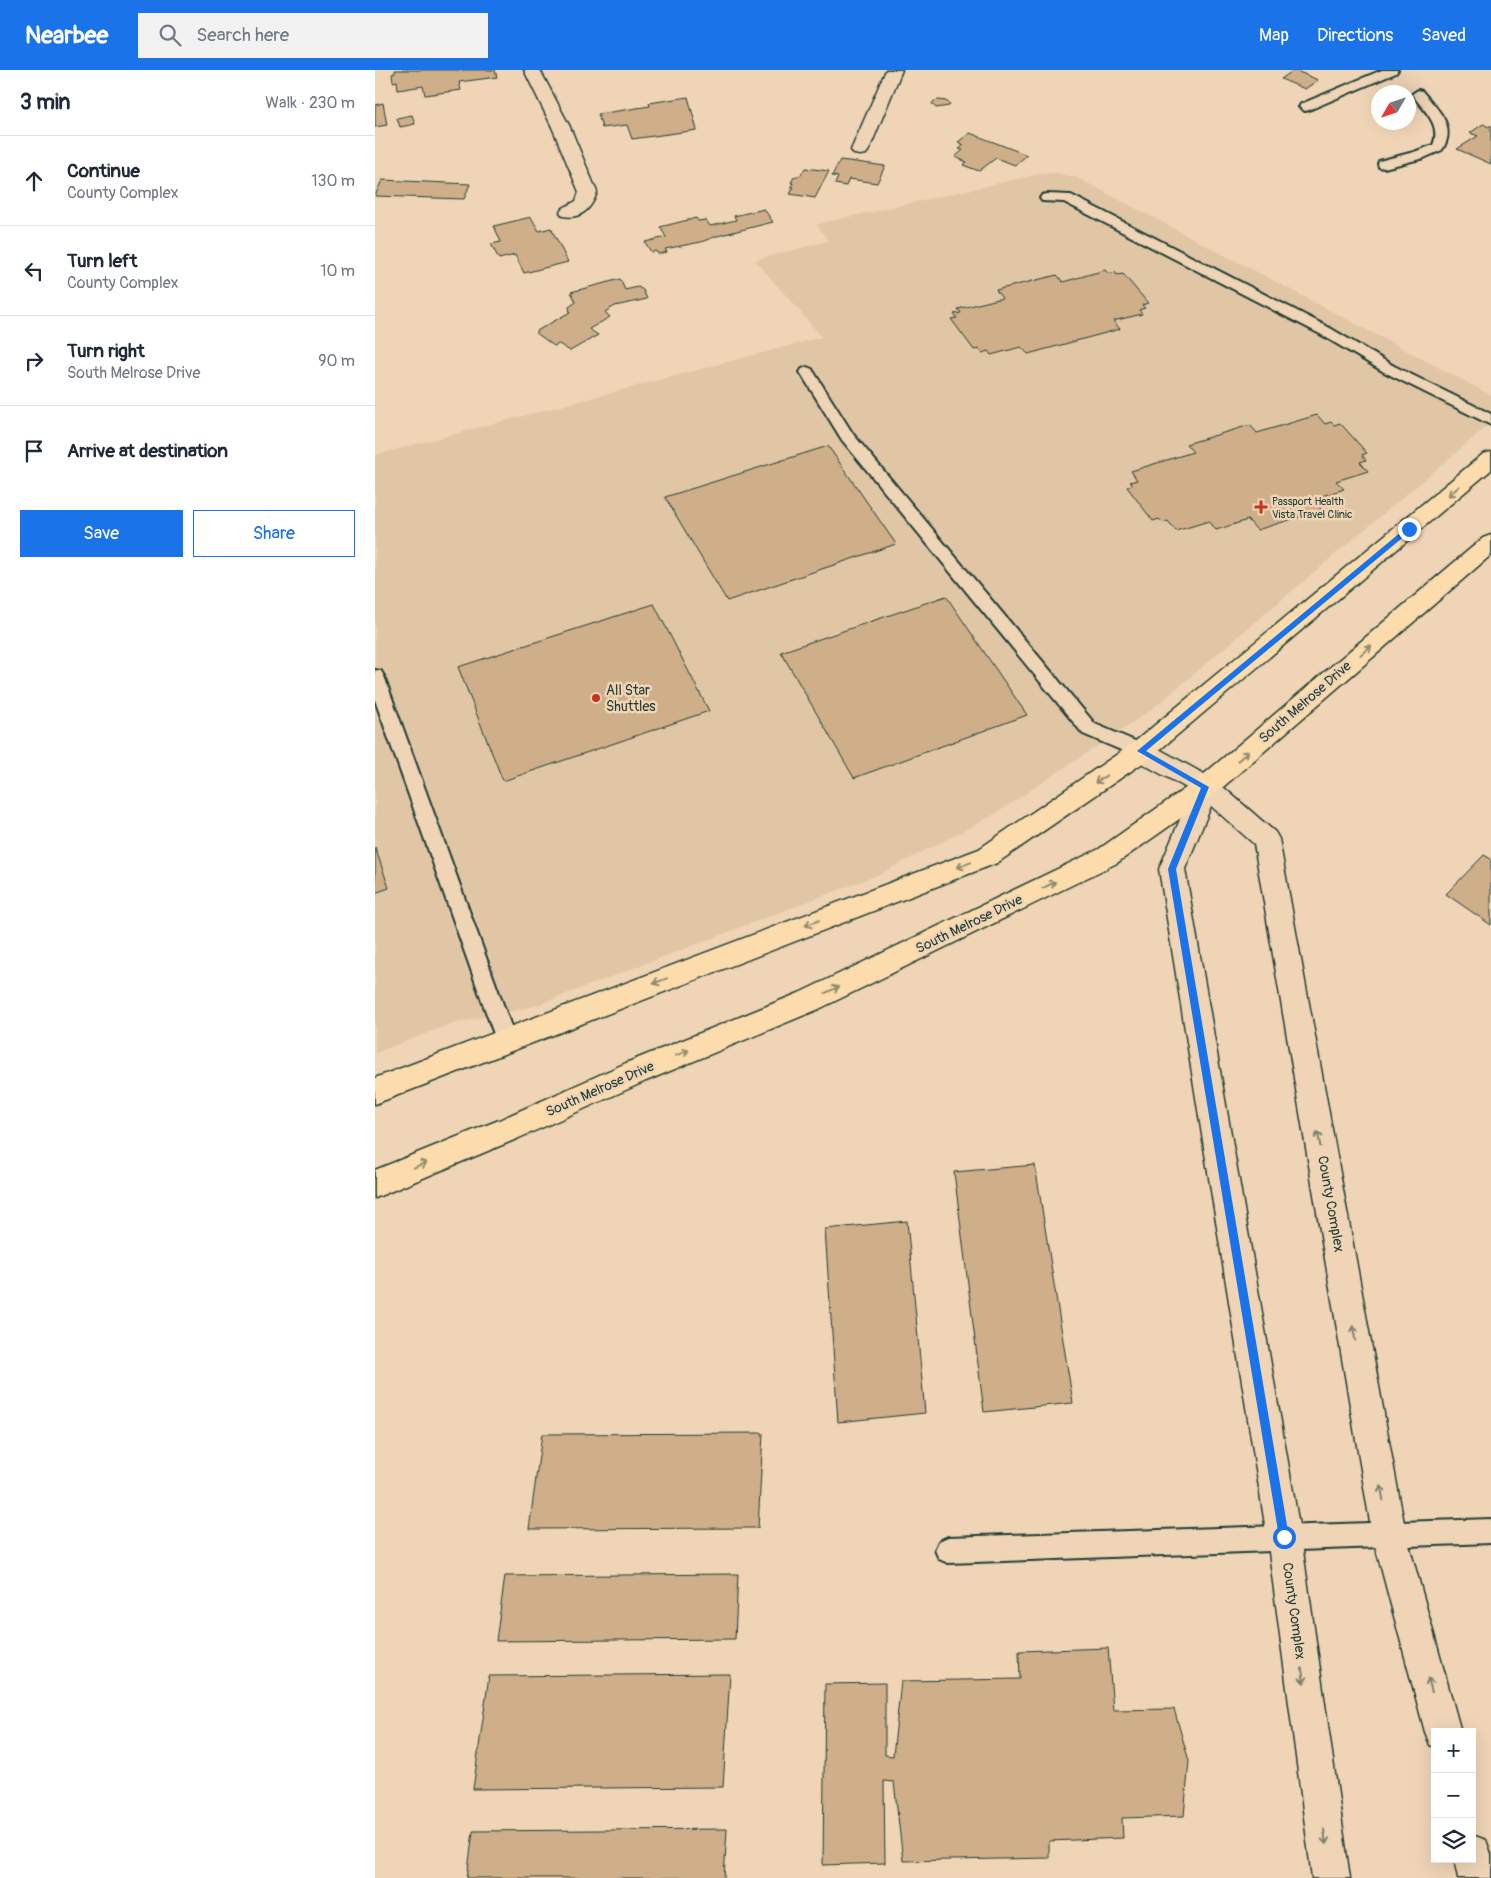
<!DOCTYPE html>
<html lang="en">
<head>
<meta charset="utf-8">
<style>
  body { margin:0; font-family:Pangolin,sans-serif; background:#f2f2f3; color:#1f2937 }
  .controls { position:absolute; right:15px; bottom:15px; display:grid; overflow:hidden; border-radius:0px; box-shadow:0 5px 20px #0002 }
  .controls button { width:45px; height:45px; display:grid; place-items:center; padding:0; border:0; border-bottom:1px solid #e0e1e3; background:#fff; color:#1f2937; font:25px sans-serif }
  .compass { position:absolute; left:996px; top:15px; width:45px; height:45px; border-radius:50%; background:#fff; box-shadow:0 5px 20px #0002; rotate:231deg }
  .stop { position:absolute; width:15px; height:15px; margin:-11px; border:4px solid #1a73e8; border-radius:50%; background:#fff }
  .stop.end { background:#1a73e8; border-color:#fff; box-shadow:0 1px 5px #0008 }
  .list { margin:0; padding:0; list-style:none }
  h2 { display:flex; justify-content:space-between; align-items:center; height:65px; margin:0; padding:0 20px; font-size:21px }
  h2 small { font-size:16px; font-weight:400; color:#747a83 }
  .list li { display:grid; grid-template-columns:32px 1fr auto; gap:15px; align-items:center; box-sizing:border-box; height:90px; padding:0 20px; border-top:1px solid #e0e1e3 }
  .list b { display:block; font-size:19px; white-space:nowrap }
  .list p { margin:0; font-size:16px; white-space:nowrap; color:#747a83 }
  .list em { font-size:16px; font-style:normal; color:#747a83 }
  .actions { display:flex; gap:10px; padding:15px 20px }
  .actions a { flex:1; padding:11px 0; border:1px solid #1a73e8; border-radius:0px; text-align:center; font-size:18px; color:#1a73e8 }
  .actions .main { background:#1a73e8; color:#fff }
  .icon { flex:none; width:28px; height:28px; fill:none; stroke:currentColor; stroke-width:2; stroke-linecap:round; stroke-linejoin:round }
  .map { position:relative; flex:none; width:1116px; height:1808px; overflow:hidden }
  header { display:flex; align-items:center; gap:30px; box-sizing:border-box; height:70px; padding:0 25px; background:#1a73e8; color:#fff }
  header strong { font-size:24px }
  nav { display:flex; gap:28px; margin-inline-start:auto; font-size:18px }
  .search { width:350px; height:45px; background:#f2f2f3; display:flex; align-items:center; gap:12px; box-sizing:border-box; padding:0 18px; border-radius:0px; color:#747a83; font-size:19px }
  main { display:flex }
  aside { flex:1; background:#fff }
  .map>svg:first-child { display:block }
  .built { fill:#e1c6a6 }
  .building { fill:#ceaf89; stroke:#1f3d34 }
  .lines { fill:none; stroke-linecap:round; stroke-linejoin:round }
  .lane-casing { stroke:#1f3d34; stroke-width:4 }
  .street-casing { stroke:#1f3d34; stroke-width:3 }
  .secondary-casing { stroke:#1f3d34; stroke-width:3 }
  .primary-casing { stroke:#1f3d34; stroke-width:3 }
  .lane { fill:#efd4b6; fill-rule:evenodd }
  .street { fill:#efd4b6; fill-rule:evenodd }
  .secondary { fill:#efd4b6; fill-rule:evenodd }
  .primary { fill:#fcdcac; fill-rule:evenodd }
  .oneway { stroke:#8e8c70 }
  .oneway2 { stroke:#7d816e }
  .route { fill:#1a73e8 }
  .poi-dot { fill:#c8321e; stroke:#efd4b6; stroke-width:2 }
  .labels { text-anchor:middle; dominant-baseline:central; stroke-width:5; stroke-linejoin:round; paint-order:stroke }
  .far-poi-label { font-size:11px; fill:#1f3d34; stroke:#efd4b6; text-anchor:start }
  .poi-label { font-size:14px; fill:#1f3d34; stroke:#efd4b6; text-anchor:start }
  .street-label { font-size:14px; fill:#1f3d34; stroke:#efd4b6 }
</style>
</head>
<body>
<header>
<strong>Nearbee</strong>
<div class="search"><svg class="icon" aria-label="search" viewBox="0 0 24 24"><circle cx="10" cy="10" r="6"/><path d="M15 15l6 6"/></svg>Search here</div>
<nav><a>Map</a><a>Directions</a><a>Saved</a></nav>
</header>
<main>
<aside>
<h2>3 min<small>Walk · 230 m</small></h2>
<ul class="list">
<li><svg class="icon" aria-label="ahead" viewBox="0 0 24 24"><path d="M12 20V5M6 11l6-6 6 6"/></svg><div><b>Continue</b><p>County Complex</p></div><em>130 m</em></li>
<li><svg class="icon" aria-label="left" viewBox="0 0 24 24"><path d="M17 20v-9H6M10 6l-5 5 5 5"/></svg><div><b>Turn left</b><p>County Complex</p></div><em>10 m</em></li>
<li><svg class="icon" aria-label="right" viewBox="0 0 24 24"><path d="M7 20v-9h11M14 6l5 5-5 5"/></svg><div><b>Turn right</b><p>South Melrose Drive</p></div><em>90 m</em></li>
<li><svg class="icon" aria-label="arrive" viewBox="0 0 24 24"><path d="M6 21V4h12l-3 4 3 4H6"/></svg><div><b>Arrive at destination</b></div></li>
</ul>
<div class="actions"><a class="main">Save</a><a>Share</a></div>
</aside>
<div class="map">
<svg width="1116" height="1808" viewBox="0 0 1116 1808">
  <rect width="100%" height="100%" fill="#efd4b6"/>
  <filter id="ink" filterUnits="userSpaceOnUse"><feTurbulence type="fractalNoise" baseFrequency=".02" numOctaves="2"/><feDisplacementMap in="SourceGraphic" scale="10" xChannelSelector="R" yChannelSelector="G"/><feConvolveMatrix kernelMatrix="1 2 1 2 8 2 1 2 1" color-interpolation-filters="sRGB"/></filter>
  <g filter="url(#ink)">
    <path class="built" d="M681,103L701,107L1116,325V353L776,640L617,746L505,804L160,936L76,954L0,983V385L447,267L380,190L453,171L442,154L664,104Z"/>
    <path class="building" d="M20,0H120L122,7L84,12L86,20L50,25L48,16L23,20L22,11L18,12L17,4L20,3Z
      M919,0L943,10L930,19L906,9Z
      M313,27L322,60L257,69L252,55L227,58L223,44L275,36L274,33Z
      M564,30L571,31L575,34L574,36L561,38L557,34L559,31Z
      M8,33L12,55L0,57V35Z
      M37,45L40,54L25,57L22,48Z
      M1108,54L1114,57L1116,55V94L1082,79L1103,66L1095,63Z
      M595,63L652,85L640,95L621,88L604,101L588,95L592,92L580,87L588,80L584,79L589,75L583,72Z
      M465,90L481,92L510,96L502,113L474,109L471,116L460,114L463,107L457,106Z
      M430,98L454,101L440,128L415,124L419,117H416L418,113H416L419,107L426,105Z
      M7,110L95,114L89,129L0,126Z
      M389,139L398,152L342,166L326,172L290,179L292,182L283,184L281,181L276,182L270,172L291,167L285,157L321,148L323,151L331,150L335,156L361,150L359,146Z
      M156,147L164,161L176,158L193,192L149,203L140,185L124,189L116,174L126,172L119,156Z
      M730,200L734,204L740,202L742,205L748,204L773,233L767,235L770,238L764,240L767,244L738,251L745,259L653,284L646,277L616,285L613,281L607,283L604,279L599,280L576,249L582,248L579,244L586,243L583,239L627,228L621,220L682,205L688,212Z
      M245,209L250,220L263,217L268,220L272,229L240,236L230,242L235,247L214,259L223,265L195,281L184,274L179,276L160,262L195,242L194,237L201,232L196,222Z
      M942,345L950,354L956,352L959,355L965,353L992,383L987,385L991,390L985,392L993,401L961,411L969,419L938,429L947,440L882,460L873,450L841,460L834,451L801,461L793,451L788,453L784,449L778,451L752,417L758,415L755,412L762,410L756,401L818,382L811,374L875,355L882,363Z
      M453,376L521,474L352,531L290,427Z
      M571,526L652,645L479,708L406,582Z
      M279,534L334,641L128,711L83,597Z
      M0,777L14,818L0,823Z
      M1109,785L1116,789V855L1071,824Z
      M660,1095L698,1333L609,1342L579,1102Z
      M532,1151L550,1343L463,1352L450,1159Z
      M388,1363L383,1458L154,1459L167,1364Z
      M363,1504L360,1569L121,1571L130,1506Z
      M733,1578L738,1640L799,1639L814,1691L809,1746L747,1748L748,1768L674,1771V1788L528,1791L519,1712L509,1711L510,1793L448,1795L450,1614L510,1613V1685L518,1686L526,1611L645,1609L644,1581Z
      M355,1604L348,1717L98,1719L114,1606Z
      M352,1759L349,1808H92L98,1761Z"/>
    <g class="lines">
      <defs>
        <path id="lane" d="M1007,0H1023L1021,3L934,40L930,41L924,37L926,34Z
          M1043,20L1047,21C1062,39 1083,56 1067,80L1049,88L1009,98L1004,97L1003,94L1004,91L1039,82L1058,75C1067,54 1048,40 1037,24Z
          M672,124L696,125L955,258L1019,296L1116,344V355L1009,302L945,264L689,132L667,131L665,128L667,125Z
          M432,297L437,299L478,364L720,654L772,676L775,681L772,686L766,688L760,686L708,664L467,370L425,302L427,299Z
          M0,600L6,601L9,606L141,970L138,976L131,979L124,976L121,970L0,630Z
          M1116,1449V1473L573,1493L564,1489L560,1480L564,1471L573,1467Z"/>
        <path id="street" d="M149,0H165L195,57L222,122C217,138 206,150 188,146L185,142L188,138L201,131L204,122L177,57Z
          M511,0H527L494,80L491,84L485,85L479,84L476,80Z"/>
        <path id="secondary" d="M766,672L775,674L840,710L900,762L904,769L1031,1464L1086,1662H1060V1677L1055,1675L1050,1662L997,1464L879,774L836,736L810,799L926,1467L975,1808H937L892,1467L784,799L817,721L757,688L754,681L757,674Z
          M1097,1765L1111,1770L1116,1784V1808H1083L1079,1789H1097Z"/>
        <path id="primary" d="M1116,382V400L775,688L622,793L0,1034V1008L604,779L757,674L1108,384Z
          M1116,465V485L840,724L742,793L444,939L271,1011L144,1068L0,1128V1100L124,1050L251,993L424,923L724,779L822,710L1108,468Z"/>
      </defs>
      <use href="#lane" class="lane-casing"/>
      <use href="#street" class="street-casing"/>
      <use href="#secondary" class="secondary-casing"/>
      <use href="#primary" class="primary-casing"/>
      <use href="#lane" class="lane"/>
      <use href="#street" class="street"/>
      <use href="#secondary" class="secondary"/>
      <use href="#primary" class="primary"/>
    </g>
    <defs><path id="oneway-shaft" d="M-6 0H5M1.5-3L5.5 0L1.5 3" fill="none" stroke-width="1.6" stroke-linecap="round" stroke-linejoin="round" transform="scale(1.25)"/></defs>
    <g class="oneway">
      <use href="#oneway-shaft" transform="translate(1079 421) rotate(139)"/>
      <use href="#oneway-shaft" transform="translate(991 580) rotate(-41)"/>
      <use href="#oneway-shaft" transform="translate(868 686) rotate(-41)"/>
      <use href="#oneway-shaft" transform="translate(726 709) rotate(146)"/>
      <use href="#oneway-shaft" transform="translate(589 795) rotate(159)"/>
      <use href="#oneway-shaft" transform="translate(674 815) rotate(-26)"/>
      <use href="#oneway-shaft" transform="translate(437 853) rotate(159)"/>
      <use href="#oneway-shaft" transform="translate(285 911) rotate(159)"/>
      <use href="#oneway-shaft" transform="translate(457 920) rotate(-25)"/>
      <use href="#oneway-shaft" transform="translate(307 983) rotate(-22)"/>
      <use href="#oneway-shaft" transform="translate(45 1095) rotate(-22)"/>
    </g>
    <g class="oneway2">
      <use href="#oneway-shaft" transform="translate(944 1069) rotate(-100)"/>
      <use href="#oneway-shaft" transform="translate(979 1263) rotate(-100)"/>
      <use href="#oneway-shaft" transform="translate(1007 1423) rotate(-100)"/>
      <use href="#oneway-shaft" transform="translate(928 1606) rotate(82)"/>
      <use href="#oneway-shaft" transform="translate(1055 1615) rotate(-105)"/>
      <use href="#oneway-shaft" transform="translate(950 1767) rotate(82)"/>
    </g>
  </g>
  <path class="route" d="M1032,457L1038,459L771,681L834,717L801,799L914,1467L909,1472L904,1467L793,799L826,718L762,681Z"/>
  <g class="poi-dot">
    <path d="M883.5 429.5h5v5h5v5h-5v5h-5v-5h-5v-5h5z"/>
    <circle cx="221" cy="628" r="5"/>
  </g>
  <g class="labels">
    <g class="far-poi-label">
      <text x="897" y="431">Passport Health<tspan x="897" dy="13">Vista Travel Clinic</tspan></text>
    </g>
    <g class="poi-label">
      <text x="231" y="620">All Star<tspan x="231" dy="16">Shuttles</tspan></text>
    </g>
    <g class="street-label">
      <text transform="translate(930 632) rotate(-41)">South Melrose Drive</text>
      <text transform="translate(594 854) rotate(-26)">South Melrose Drive</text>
      <text transform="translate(225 1019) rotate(-24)">South Melrose Drive</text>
      <text transform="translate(956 1134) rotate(80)">County Complex</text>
      <text transform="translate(919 1541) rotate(82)">County Complex</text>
    </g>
  </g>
</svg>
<div class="controls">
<button>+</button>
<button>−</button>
<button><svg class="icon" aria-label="layers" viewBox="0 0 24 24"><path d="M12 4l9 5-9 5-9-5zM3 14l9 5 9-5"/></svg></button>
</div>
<svg class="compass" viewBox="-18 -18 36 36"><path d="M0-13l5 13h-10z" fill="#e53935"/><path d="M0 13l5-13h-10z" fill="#747a83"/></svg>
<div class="stop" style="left:909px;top:1467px"></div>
<div class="stop end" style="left:1034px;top:459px"></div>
</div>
</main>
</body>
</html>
